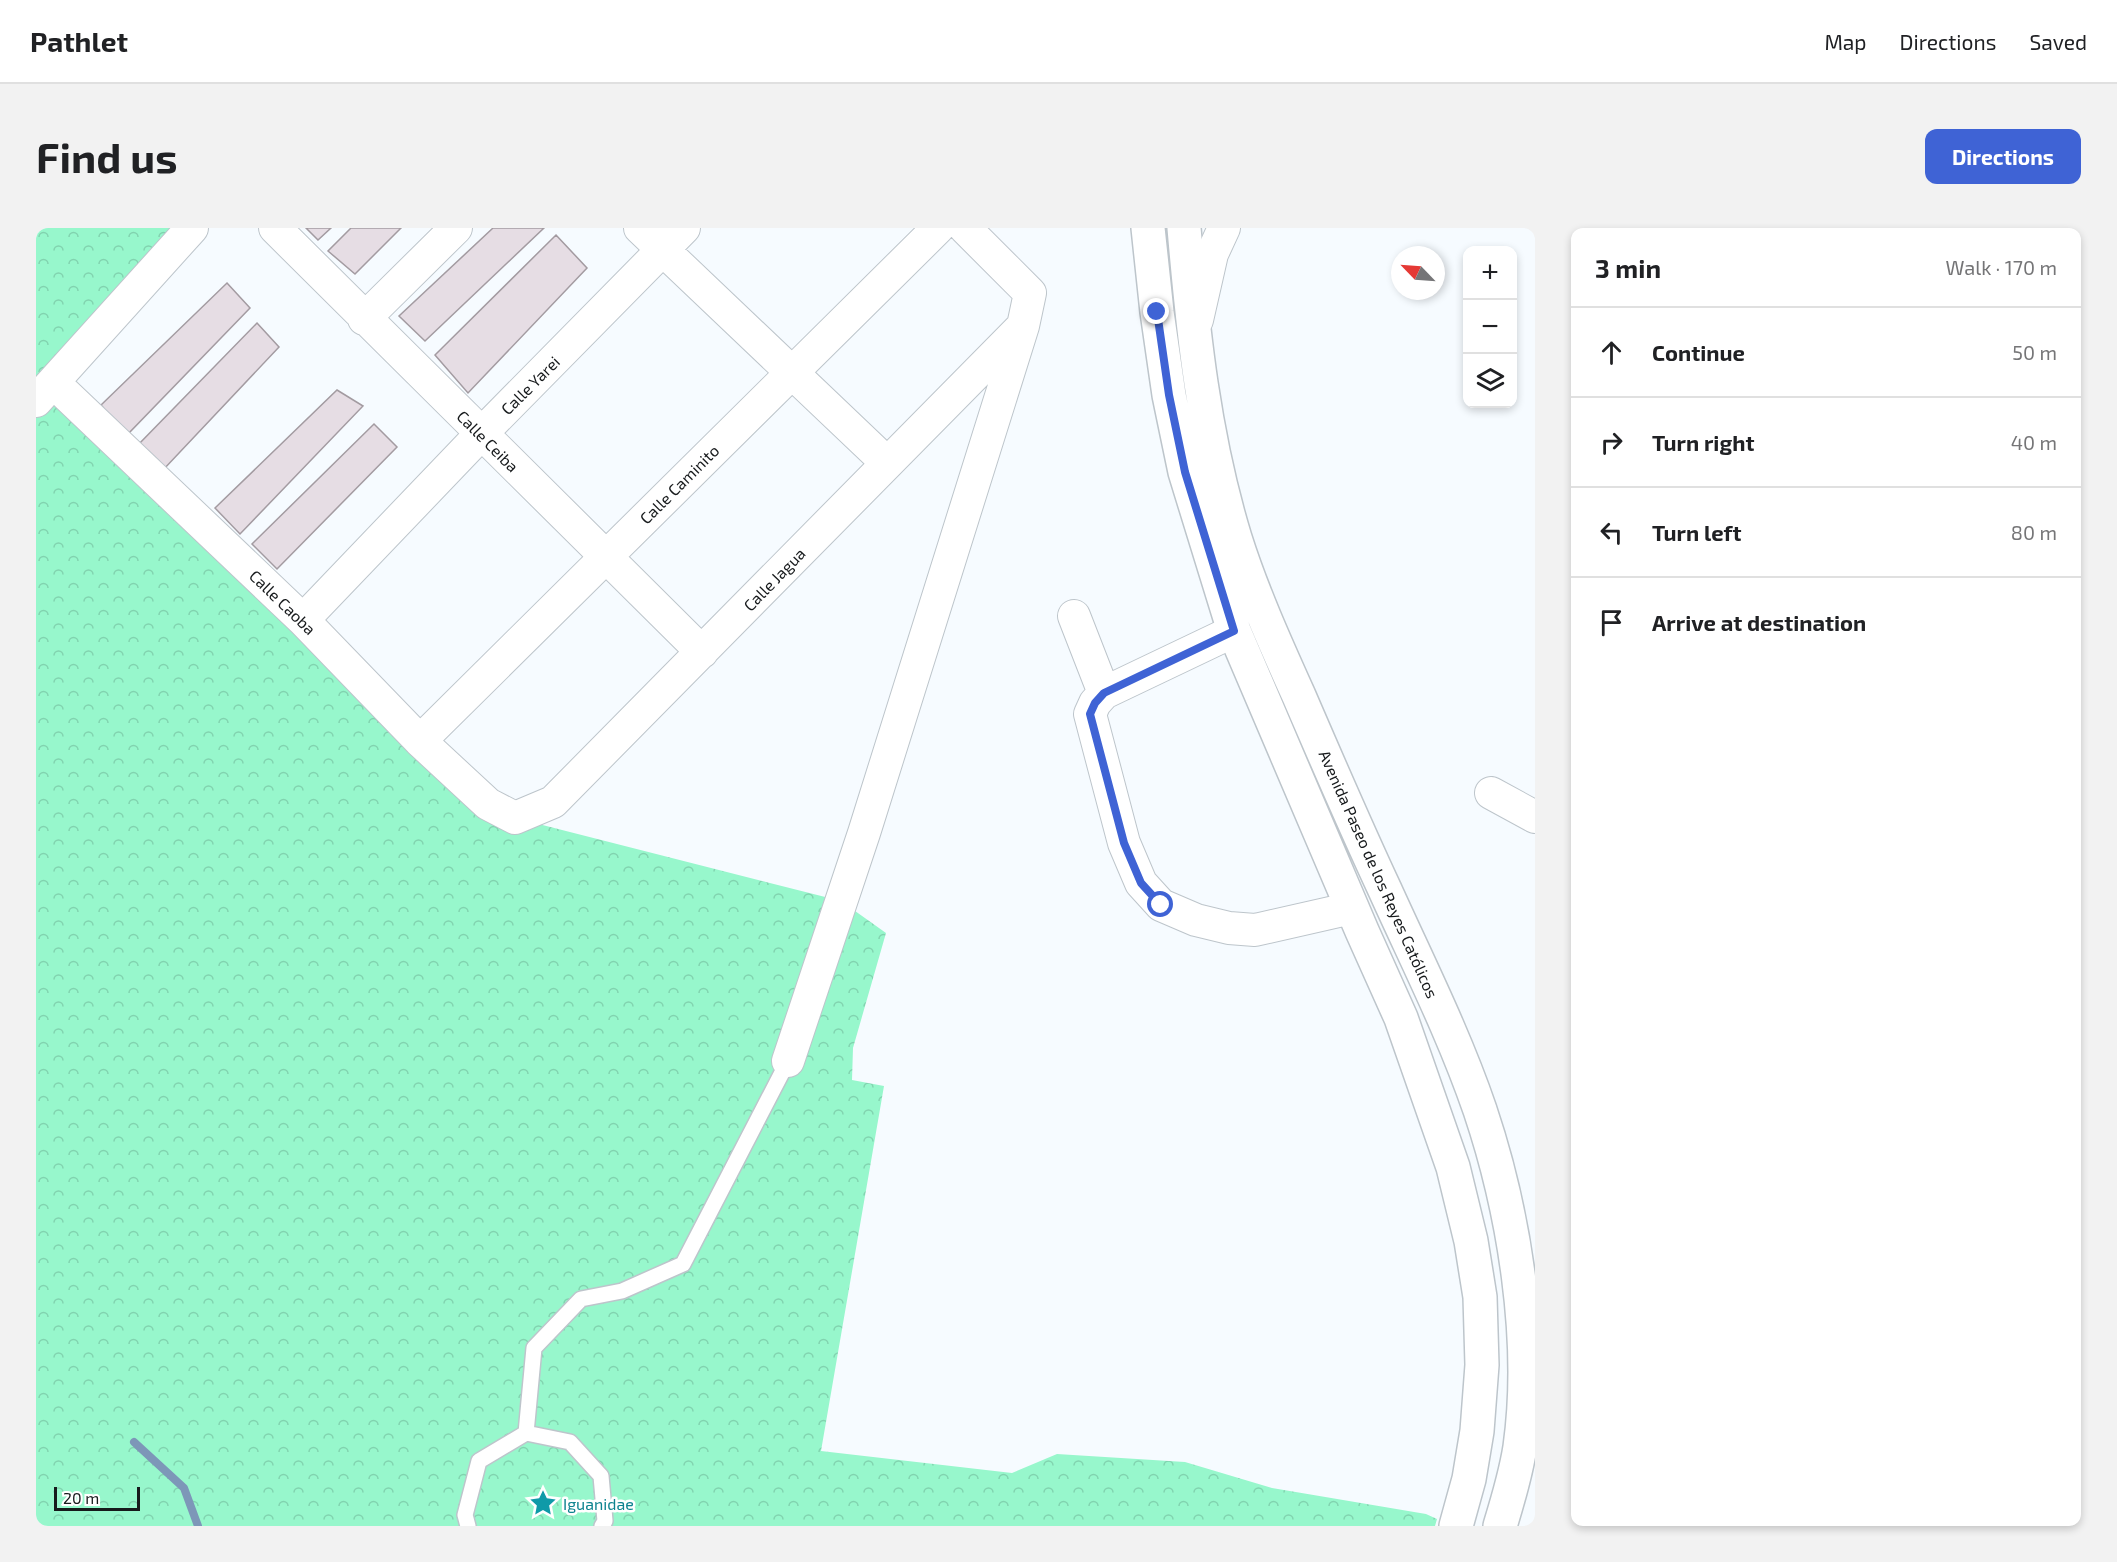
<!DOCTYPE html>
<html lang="en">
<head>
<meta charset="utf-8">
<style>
  body { margin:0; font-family:"Exo 2",sans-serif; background:#f2f2f2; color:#202124 }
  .controls { position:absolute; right:18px; top:18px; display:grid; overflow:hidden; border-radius:12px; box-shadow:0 3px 9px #0003 }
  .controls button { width:54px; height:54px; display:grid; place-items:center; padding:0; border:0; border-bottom:2px solid #e0e0e0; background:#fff; color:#202124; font:30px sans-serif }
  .compass { position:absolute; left:1355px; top:18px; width:54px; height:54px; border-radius:50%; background:#fff; box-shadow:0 3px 9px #0003; rotate:295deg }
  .scale { position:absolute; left:18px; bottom:15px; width:86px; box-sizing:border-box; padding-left:6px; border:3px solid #171a1c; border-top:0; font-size:16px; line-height:21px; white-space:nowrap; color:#171a1c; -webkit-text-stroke:4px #fff; paint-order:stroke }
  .stop { position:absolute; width:18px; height:18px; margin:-14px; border:4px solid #3f63d5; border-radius:50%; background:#fff }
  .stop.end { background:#3f63d5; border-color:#fff; box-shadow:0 2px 6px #0008 }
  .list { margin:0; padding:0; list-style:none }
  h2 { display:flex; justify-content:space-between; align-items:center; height:78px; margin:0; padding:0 24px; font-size:26px }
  h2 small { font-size:20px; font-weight:400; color:#757577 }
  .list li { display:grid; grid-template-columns:39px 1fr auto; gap:18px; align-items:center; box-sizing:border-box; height:90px; padding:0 24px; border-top:2px solid #e0e0e0 }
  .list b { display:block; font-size:22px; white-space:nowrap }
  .list em { font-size:20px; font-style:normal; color:#757577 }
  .icon { flex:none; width:33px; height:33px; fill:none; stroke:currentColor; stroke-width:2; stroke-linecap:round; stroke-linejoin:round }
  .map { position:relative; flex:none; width:1499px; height:1298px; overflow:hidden; border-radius:12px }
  header { display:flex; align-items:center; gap:36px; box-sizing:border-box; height:84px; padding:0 30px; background:#fff; border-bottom:2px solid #e0e0e0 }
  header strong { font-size:28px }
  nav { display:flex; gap:33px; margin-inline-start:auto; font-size:21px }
  .intro { display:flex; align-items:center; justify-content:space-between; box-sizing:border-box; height:144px; padding:0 36px }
  h1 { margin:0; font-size:42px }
  .button { padding:15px 27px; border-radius:12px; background:#3f63d5; color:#fff; font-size:21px; font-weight:700 }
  main { display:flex; gap:36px; padding:0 36px }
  aside { flex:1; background:#fff; border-radius:12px; box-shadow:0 3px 9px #0003 }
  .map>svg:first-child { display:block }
  .park { fill:url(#park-crowns) }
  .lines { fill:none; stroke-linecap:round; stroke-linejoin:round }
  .stream { stroke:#7d97b8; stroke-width:8 }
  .building { fill:#e6dde4; stroke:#a39ba1; stroke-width:1.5 }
  .service-casing { stroke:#bdc5cb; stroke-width:18 }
  .minor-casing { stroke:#bdc5cb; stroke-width:34 }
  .secondary-casing { stroke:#bdc5cb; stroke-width:36 }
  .service { stroke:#fff; stroke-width:15 }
  .minor { stroke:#fff; stroke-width:32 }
  .secondary { stroke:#fff; stroke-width:33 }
  .route { stroke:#3f63d5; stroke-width:8 }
  .labels { text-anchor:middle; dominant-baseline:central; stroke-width:5; stroke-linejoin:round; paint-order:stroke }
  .street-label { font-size:16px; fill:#171a1c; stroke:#fff }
  .culture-label { font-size:16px; fill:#0d838f; stroke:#fff; text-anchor:start }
</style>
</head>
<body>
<header>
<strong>Pathlet</strong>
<nav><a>Map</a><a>Directions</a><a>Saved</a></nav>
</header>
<div class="intro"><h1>Find us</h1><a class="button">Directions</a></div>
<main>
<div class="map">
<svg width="1499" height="1298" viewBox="0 0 1499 1298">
  <defs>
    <pattern id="park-crowns" width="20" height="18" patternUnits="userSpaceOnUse" patternTransform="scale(1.5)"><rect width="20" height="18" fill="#97f7cc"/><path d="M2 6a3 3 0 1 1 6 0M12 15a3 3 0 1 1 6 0" fill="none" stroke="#81d3af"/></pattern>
  </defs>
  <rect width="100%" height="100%" fill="#f6fbff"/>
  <path class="park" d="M0,0H156L17,154L479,590L805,673L850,705L817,820L816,852L848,858L785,1223L976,1245L1021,1226L1149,1234L1236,1260L1390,1286L1401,1291L1399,1298H0Z"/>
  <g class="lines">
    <path class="stream" d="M98,1214L148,1260L162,1298"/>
  </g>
  <path class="building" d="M270,0H295L282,12Z
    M315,0H365L319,46L292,23Z
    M457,0H508L389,113L363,88Z
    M520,7L551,40L432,165L399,127Z
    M191,55L214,80L90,208L65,177Z
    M221,95L243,119L127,242L101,218Z
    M301,162L327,178L204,306L179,280Z
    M338,196L361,219L241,341L216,316Z"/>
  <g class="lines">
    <defs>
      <path id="service" d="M490,1205L498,1120L545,1071L586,1063L647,1036L752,833
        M432,1298L429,1287L443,1233L490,1205L534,1214L565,1248L569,1293L566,1298"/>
      <path id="minor" d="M239,0L666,424
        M604,0L851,235
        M328,91L420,0
        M1161,92L1176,26L1188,0
        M17,154L267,392L384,513L452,576L479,590L517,574L987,98
        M0,173L156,0
        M1038,388L1068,465
        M267,392L445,206L648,0
        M1198,403L1068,465L1059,475L1054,486L1088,615L1105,655L1125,677L1160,692L1193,700L1219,702L1316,680
        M384,513L902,0
        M1455,565L1499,589
        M752,833L828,605L987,98L994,65L929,0"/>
      <path id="secondary" d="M1112,0L1121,84L1133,167L1149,244L1198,403L1326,703L1365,790L1417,939L1435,1013L1444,1069L1446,1137L1441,1203L1433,1251L1420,1298
        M1148,0C1157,105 1168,209 1199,310C1216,364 1240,417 1263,468C1291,533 1319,598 1349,662C1382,735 1418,806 1444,882C1478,983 1499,1112 1484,1219C1480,1245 1472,1272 1464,1298"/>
    </defs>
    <use href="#service" class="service-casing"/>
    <use href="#minor" class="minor-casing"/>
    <use href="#secondary" class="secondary-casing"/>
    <use href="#service" class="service"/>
    <use href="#minor" class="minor"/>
    <use href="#secondary" class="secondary"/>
  </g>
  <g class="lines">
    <path class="route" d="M1121,84L1133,167L1149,244L1198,403L1068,465L1059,475L1054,486L1088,615L1105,655L1125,677"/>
  </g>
  <defs>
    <symbol id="sight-bare" viewBox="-9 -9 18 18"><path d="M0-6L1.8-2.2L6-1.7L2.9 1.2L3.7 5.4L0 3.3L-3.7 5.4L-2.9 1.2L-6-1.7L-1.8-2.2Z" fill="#0f9aa8" stroke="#fff" stroke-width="2.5" paint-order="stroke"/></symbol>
  </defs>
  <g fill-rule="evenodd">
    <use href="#sight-bare" x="488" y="1256" width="38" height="38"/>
  </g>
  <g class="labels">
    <g class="street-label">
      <text transform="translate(494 157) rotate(-45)">Calle Yarei</text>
      <text transform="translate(452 213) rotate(45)">Calle Ceiba</text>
      <text transform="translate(643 256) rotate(-45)">Calle Caminito</text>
      <text transform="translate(738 351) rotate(-46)">Calle Jagua</text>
      <text transform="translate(247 374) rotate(44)">Calle Caoba</text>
      <text transform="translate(1343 646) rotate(66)">Avenida Paseo de los Reyes Católicos</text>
    </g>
    <g class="culture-label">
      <text x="527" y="1275">Iguanidae</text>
    </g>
  </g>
</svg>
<div class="controls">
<button>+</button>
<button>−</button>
<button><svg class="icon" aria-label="layers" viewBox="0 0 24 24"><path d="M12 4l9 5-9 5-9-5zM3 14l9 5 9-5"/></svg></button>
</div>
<svg class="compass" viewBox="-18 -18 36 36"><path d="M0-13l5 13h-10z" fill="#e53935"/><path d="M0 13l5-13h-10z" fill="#757577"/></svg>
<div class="scale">20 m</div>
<div class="stop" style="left:1125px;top:677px"></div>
<div class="stop end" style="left:1121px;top:84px"></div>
</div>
<aside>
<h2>3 min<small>Walk · 170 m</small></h2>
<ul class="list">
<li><svg class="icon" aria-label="ahead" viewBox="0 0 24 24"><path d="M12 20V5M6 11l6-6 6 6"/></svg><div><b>Continue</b></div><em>50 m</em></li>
<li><svg class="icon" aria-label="right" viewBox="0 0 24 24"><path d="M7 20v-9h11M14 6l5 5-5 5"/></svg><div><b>Turn right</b></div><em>40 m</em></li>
<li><svg class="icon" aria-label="left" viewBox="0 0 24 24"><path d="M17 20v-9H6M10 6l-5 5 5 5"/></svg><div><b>Turn left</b></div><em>80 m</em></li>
<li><svg class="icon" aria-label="arrive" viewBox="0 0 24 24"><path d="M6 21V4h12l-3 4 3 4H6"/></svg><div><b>Arrive at destination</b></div></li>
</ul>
</aside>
</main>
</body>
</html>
